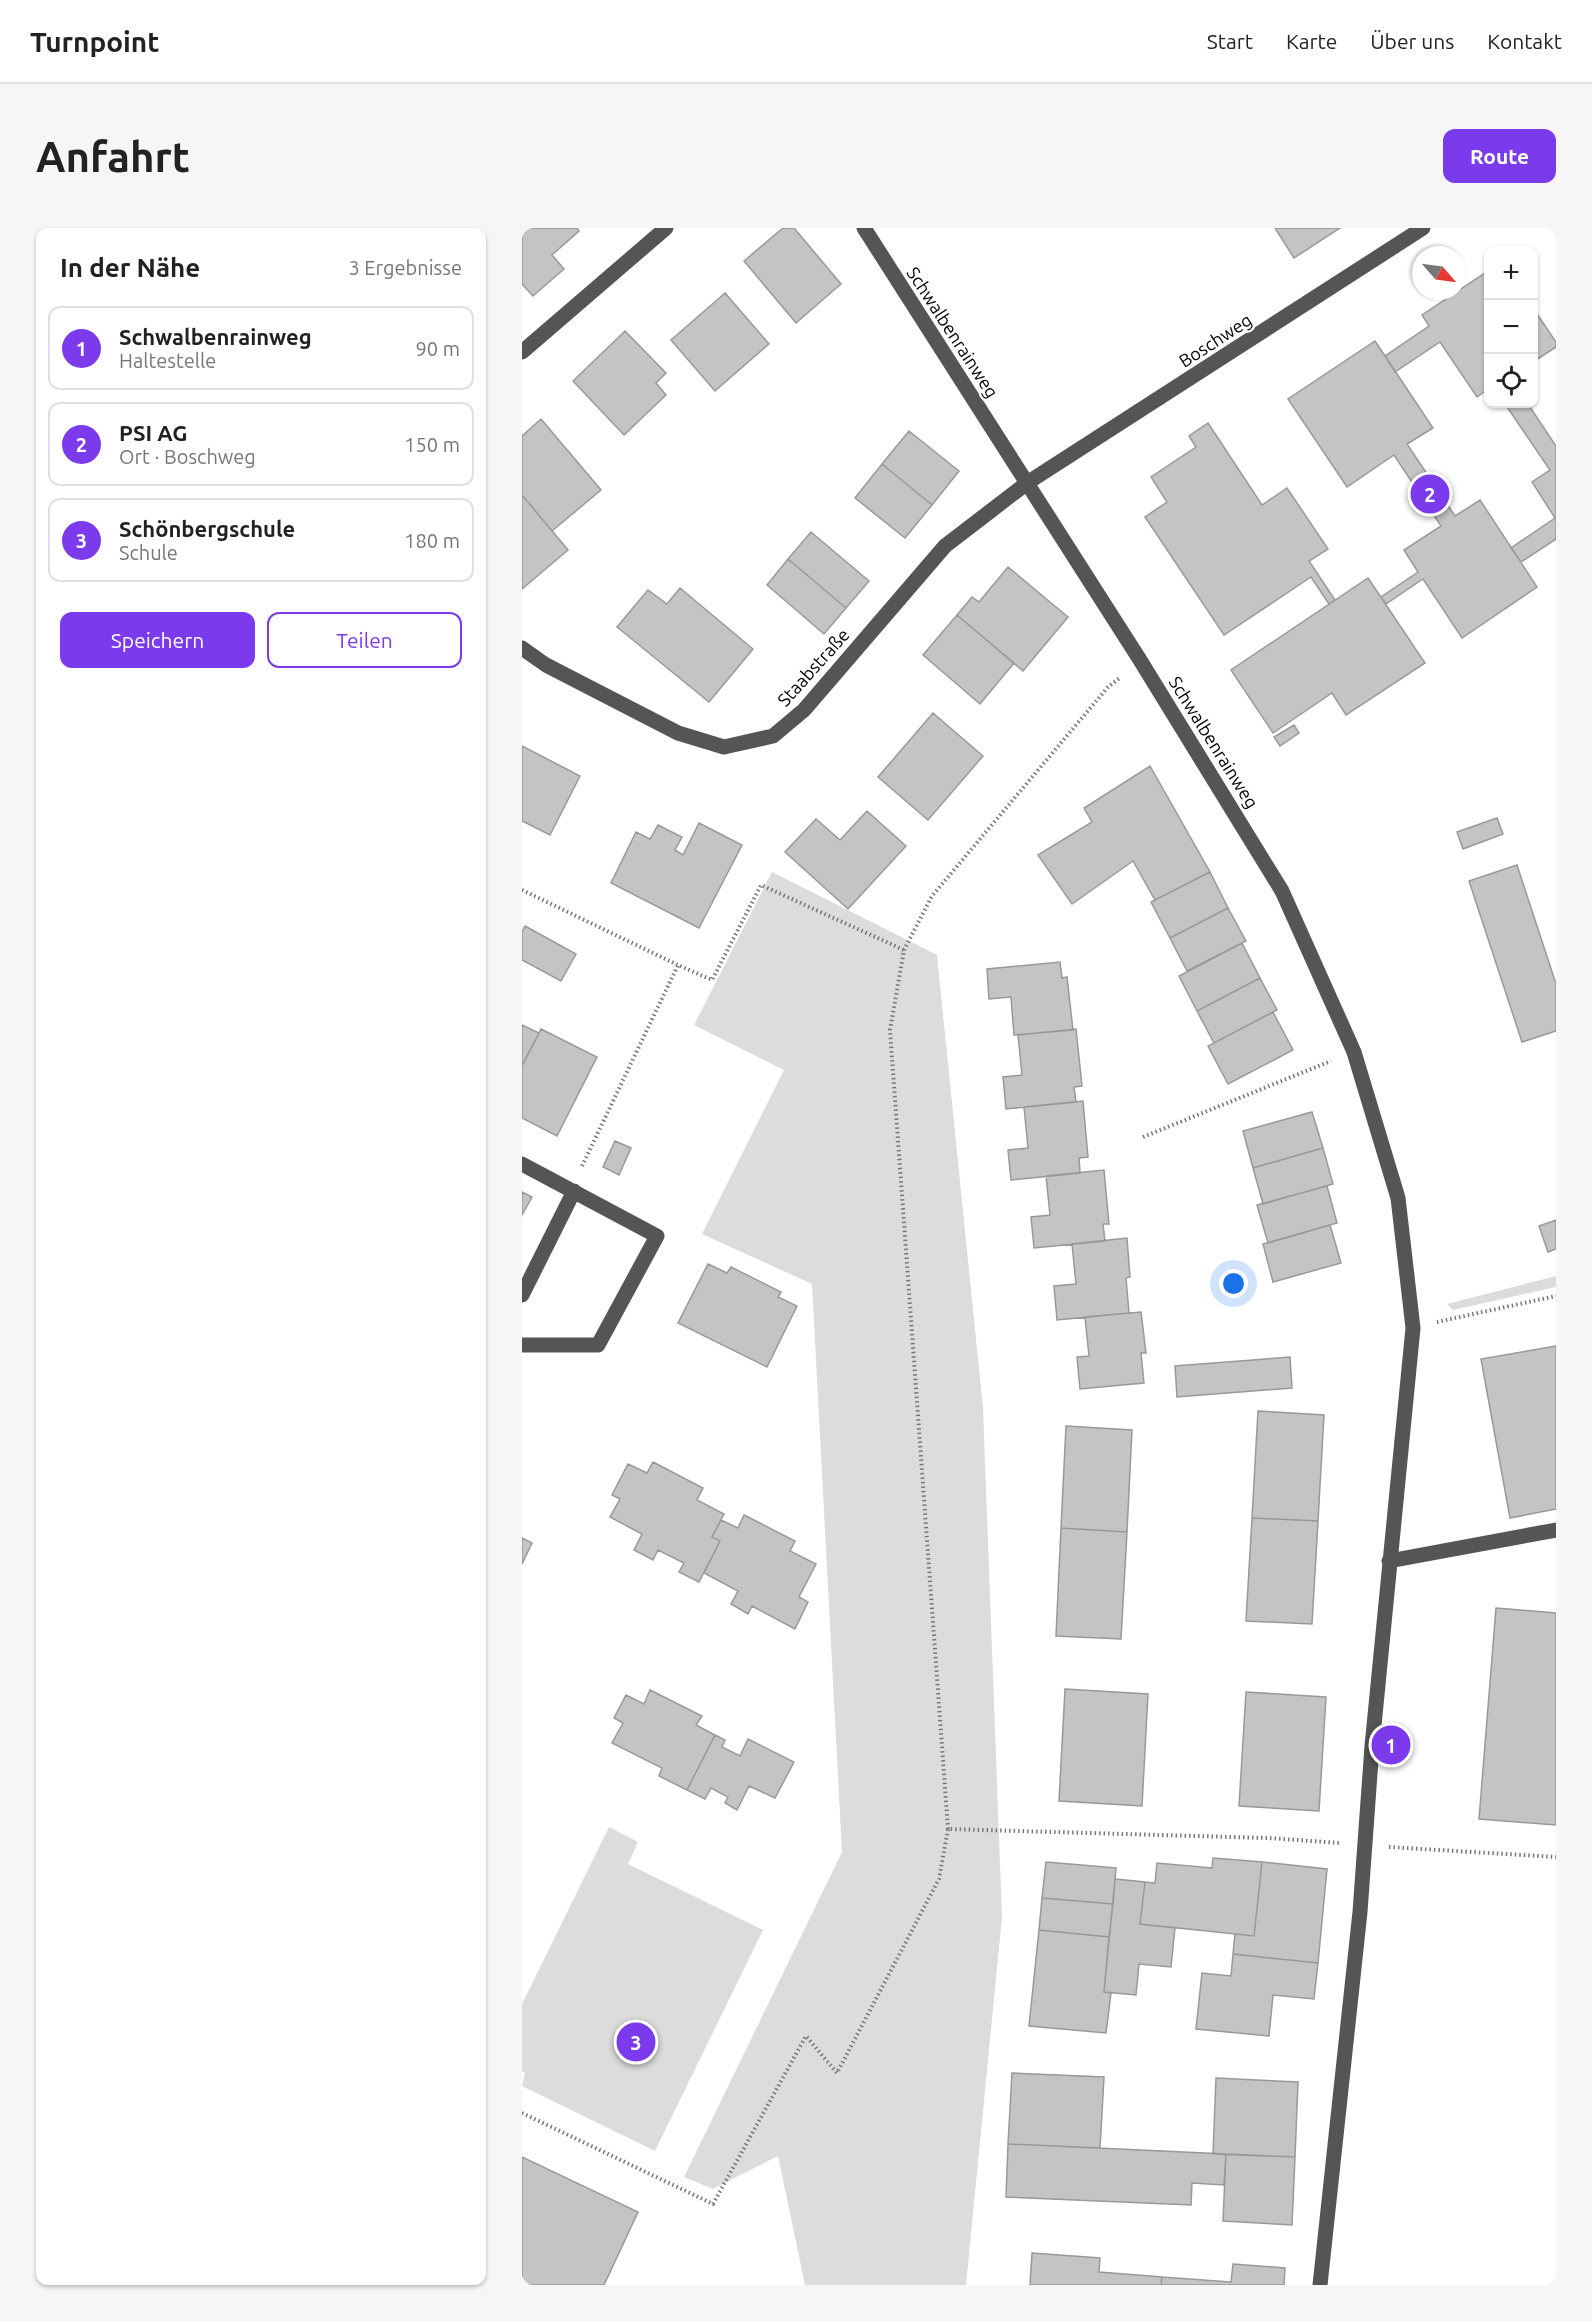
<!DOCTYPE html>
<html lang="de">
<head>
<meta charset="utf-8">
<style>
  body { margin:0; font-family:Ubuntu,sans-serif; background:#f6f6f6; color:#222 }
  .controls { position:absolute; right:18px; top:18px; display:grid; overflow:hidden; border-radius:12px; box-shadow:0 2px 4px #0004 }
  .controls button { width:54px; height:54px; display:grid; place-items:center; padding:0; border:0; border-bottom:2px solid #e0e0e0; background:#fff; color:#222; font:30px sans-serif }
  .compass { position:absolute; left:890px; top:18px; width:54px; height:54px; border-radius:50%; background:#fff; box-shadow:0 2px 4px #0004; rotate:118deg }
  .you { position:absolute; left:712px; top:1056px; width:21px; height:21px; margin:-15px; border:4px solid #fff; border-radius:50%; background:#1a73e8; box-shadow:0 0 0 9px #1a73e833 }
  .badge { display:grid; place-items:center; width:39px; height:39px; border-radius:50%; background:#7c3aed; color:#fff; font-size:20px; font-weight:700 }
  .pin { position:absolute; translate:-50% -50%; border:3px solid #fff; box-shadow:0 2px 6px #0006 }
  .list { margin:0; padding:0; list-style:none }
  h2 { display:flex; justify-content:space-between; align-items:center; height:78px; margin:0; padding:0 24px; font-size:26px }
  h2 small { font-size:20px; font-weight:400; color:#767676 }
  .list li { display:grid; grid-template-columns:39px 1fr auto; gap:18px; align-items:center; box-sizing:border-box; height:84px; margin:0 12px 12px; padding:0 12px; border:2px solid #e0e0e0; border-radius:12px }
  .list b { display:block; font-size:22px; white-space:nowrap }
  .list p { margin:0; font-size:20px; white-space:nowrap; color:#767676 }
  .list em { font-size:20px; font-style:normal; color:#767676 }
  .actions { display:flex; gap:12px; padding:18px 24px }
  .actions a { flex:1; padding:14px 0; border:2px solid #7c3aed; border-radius:12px; text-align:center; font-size:21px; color:#7c3aed }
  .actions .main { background:#7c3aed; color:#fff }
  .icon { flex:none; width:33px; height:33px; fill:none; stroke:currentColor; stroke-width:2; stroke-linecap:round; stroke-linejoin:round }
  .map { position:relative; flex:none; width:1034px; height:2057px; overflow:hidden; border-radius:12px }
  header { display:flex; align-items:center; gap:36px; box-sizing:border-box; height:84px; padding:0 30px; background:#fff; border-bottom:2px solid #e0e0e0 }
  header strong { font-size:28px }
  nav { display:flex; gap:33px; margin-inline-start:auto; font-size:21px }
  .intro { display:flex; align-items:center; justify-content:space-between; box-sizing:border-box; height:144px; padding:0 36px }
  h1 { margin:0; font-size:42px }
  .button { padding:15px 27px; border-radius:12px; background:#7c3aed; color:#fff; font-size:21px; font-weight:700 }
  main { display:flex; gap:36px; padding:0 36px }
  aside { flex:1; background:#fff; border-radius:12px; box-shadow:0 2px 4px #0004 }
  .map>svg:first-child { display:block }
  .green { fill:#dcdcdc }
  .building { fill:#c4c4c4; stroke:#999; stroke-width:1.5 }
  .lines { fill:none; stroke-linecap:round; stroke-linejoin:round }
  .path { stroke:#777; stroke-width:4; stroke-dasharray:1.5 3; stroke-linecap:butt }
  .minor { stroke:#555; stroke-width:15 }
  .labels { text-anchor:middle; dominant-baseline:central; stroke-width:4.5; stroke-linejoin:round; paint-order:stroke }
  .street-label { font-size:18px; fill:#000; stroke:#fff }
</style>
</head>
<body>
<header>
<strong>Turnpoint</strong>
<nav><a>Start</a><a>Karte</a><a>Über uns</a><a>Kontakt</a></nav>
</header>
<div class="intro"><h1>Anfahrt</h1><a class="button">Route</a></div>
<main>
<aside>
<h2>In der Nähe<small>3 Ergebnisse</small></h2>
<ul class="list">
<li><span class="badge">1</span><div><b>Schwalbenrainweg</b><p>Haltestelle</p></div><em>90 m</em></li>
<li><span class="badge">2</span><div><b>PSI AG</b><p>Ort · Boschweg</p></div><em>150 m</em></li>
<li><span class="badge">3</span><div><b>Schönbergschule</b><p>Schule</p></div><em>180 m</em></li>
</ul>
<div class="actions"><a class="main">Speichern</a><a>Teilen</a></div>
</aside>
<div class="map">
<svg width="1034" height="2057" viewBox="0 0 1034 2057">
  <rect width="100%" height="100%" fill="#fff"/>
  <path class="green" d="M250,644L415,727L461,1180L480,1689L444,2057H283L256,1928L191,1961L162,1949L320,1624L290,1056L180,1006L262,842L172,797Z
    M1034,1048V1059L931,1082L925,1076Z
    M87,1599L116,1614L106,1636L241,1702L133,1923L0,1858L3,1845L0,1843V1776Z"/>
  <path class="building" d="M0,0H55L57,3L30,27L42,41L11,68L0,56Z
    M261,0H272L319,56L274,95L222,33Z
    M753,0H818L772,30Z
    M966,43V161L955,169L918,114L873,144L863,128L907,98L900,87Z
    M203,65L247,116L193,163L149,112Z
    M1011,80L1034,114V119L1011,134Z
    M103,103L144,145L134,155L144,167L102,207L51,153Z
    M853,113L911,200L885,216L933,288L958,272L1015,359L940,410L901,351L864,376L859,369L896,344L882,322L919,298L872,227L825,259L766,171Z
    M983,176H1006L1034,218V311L999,334L989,320L1033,290L1010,254L1028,242Z
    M19,191L79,262L30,303L0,267V208Z
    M686,195L740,277L765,260L806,321L787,333L813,372L807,376L789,349L702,407L623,289L645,274L629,249L674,219L667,208Z
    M387,203L437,243L410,277L360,236Z
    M360,236L410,277L383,310L333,270Z
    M0,267L46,322L0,361Z
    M289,304L347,353L324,380L266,331Z
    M266,331L324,380L302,406L245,357Z
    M486,339L546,389L501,443L435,387L450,369L457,374Z
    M846,350L903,435L824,487L810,465L751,505L709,442Z
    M158,360L231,421L187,474L95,399L126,362L145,376Z
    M435,387L492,435L458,476L401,427Z
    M411,485L461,528L406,592L356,549Z
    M772,497L777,505L758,518L752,509Z
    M0,518L58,548L28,607L0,593Z
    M628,538L688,644L633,672L611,633L550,676L516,627L570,594L562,580Z
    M345,583L384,618L326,681L263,624L294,591L318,612Z
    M975,590L981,606L941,621L935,604Z
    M177,595L220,617L177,700L89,655L114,604L128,611L136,597L160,609L153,622L161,627Z
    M995,637L1034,756V803L1000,814L947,653Z
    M688,644L706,680L648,710L629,674Z
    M706,680L724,713L665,743L648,710Z
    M3,698L54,726L39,753L0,732V704Z
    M720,715L738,750L675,783L657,748Z
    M538,734L540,750L545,749L551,802L492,807L489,769L467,771L465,741Z
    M738,750L755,782L692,815L675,783Z
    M751,784L771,822L706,856L686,818Z
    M0,797L17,805L0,838Z
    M19,801L75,829L35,908L0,890V838Z
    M554,801L560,858L552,859L554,874L484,881L481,849L500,847L496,807Z
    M561,873L566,929L557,930L558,945L489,952L486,922L506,920L502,879Z
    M790,884L801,920L731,940L721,903Z
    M93,913L109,920L97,947L81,939Z
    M801,920L811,956L741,976L731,940Z
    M582,942L587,996H581L583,1013L512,1020L509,989L528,987L524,948Z
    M805,958L815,995L746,1015L735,977Z
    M0,964L10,969L0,987Z
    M1034,992V1021L1026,1024L1017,998Z
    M808,997L819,1035L751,1054L741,1016Z
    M605,1010L608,1049L604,1050L607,1085L535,1092L532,1058L554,1056L550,1016Z
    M186,1036L205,1045L209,1039L259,1064L256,1069L275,1078L245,1139L156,1095Z
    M619,1084L624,1125H619L622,1155L558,1161L555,1129L567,1128L563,1089Z
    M1034,1118V1281L988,1290L959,1131Z
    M768,1129L770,1160L655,1169L653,1138Z
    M736,1183L802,1187L796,1293L730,1290Z
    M544,1198L610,1202L605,1304L539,1300Z
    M131,1234L181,1260L175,1272L202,1286L190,1309L198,1313L177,1354L157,1344L162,1335L136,1322L131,1332L112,1322L120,1306L88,1289L98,1271L90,1267L106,1236L125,1245Z
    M222,1287L273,1313L268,1323L294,1336L277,1369L286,1374L273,1401L230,1378L226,1386L209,1376L216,1363L182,1345L198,1313L190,1309L199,1292L216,1300Z
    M730,1290L796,1293L790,1396L724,1393Z
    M539,1300L605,1304L599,1411L534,1408Z
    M0,1310L10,1315L0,1336Z
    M974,1380L1034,1385V1597L957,1591Z
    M543,1461L626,1466L620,1578L537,1573Z
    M128,1462L180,1488L174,1497L193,1507L165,1562L137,1548L140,1540L90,1515L101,1495L92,1490L104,1467L122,1476Z
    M724,1464L804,1469L797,1583L717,1578Z
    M193,1507L203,1512L200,1519L218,1528L226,1511L272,1534L253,1570L227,1558L215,1582L203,1575L206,1569L189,1560L183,1571L165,1562Z
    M691,1630L740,1634L732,1708L618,1696L623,1654L633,1655L635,1635L690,1640Z
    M524,1634L594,1640L591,1676L520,1670Z
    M740,1634L805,1641L796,1735L711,1726L713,1706L732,1708Z
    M593,1651L623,1654L618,1696L653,1700L649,1739L617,1736L614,1767L582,1764Z
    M520,1670L591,1676L587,1709L517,1702Z
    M517,1702L587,1709L582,1764L589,1765L584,1805L507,1798Z
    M711,1726L796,1735L792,1771L751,1767L747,1808L674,1801L680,1745L709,1748Z
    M490,1845L582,1849L578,1920L486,1916Z
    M694,1850L776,1854L773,1929L691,1926Z
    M486,1916L704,1926L702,1957L670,1955L669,1977L484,1969Z
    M704,1926L773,1929L770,1997L701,1993Z
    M0,1929L116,1984L82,2057H0Z
    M510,2025L578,2030L577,2044L640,2049L639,2057H508Z
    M711,2036L763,2040L762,2057H639L640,2049L709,2054Z"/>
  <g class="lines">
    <path class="path" d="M0,662L156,737
      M621,909L809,833
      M60,938L156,737L190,752L239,657L382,722
      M915,1094L1034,1068
      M426,1601L368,802L382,722L410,668L586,459L599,449
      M867,1619L1034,1629
      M0,1885L191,1976L284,1808L315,1845L417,1651L426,1601L746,1610L818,1615"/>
    <path class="minor" d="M342,0L618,432L760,663L832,824L876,970L891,1100L850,1518L838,1684L798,2057
      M0,124L144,0
      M0,420L24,437L156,505L202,519L251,508L282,482L423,318L505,255L901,0
      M0,936L135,1008L76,1117H0
      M0,1067L52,963
      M867,1333L1034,1302"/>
  </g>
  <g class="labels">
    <g class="street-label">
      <text transform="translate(431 104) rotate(57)">Schwalbenrainweg</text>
      <text transform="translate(693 112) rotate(-33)">Boschweg</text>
      <text transform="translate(291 439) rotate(-48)">Staabstraße</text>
      <text transform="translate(692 514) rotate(58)">Schwalbenrainweg</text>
    </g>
  </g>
</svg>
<div class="controls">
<button>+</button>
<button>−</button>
<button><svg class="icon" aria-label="locate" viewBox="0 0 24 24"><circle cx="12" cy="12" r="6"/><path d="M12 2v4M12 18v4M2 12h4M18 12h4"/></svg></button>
</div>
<svg class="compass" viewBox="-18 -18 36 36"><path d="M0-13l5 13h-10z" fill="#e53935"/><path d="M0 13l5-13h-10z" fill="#767676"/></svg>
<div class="you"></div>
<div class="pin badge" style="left:869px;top:1517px">1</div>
<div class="pin badge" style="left:908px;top:266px">2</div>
<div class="pin badge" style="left:114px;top:1814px">3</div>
</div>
</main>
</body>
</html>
